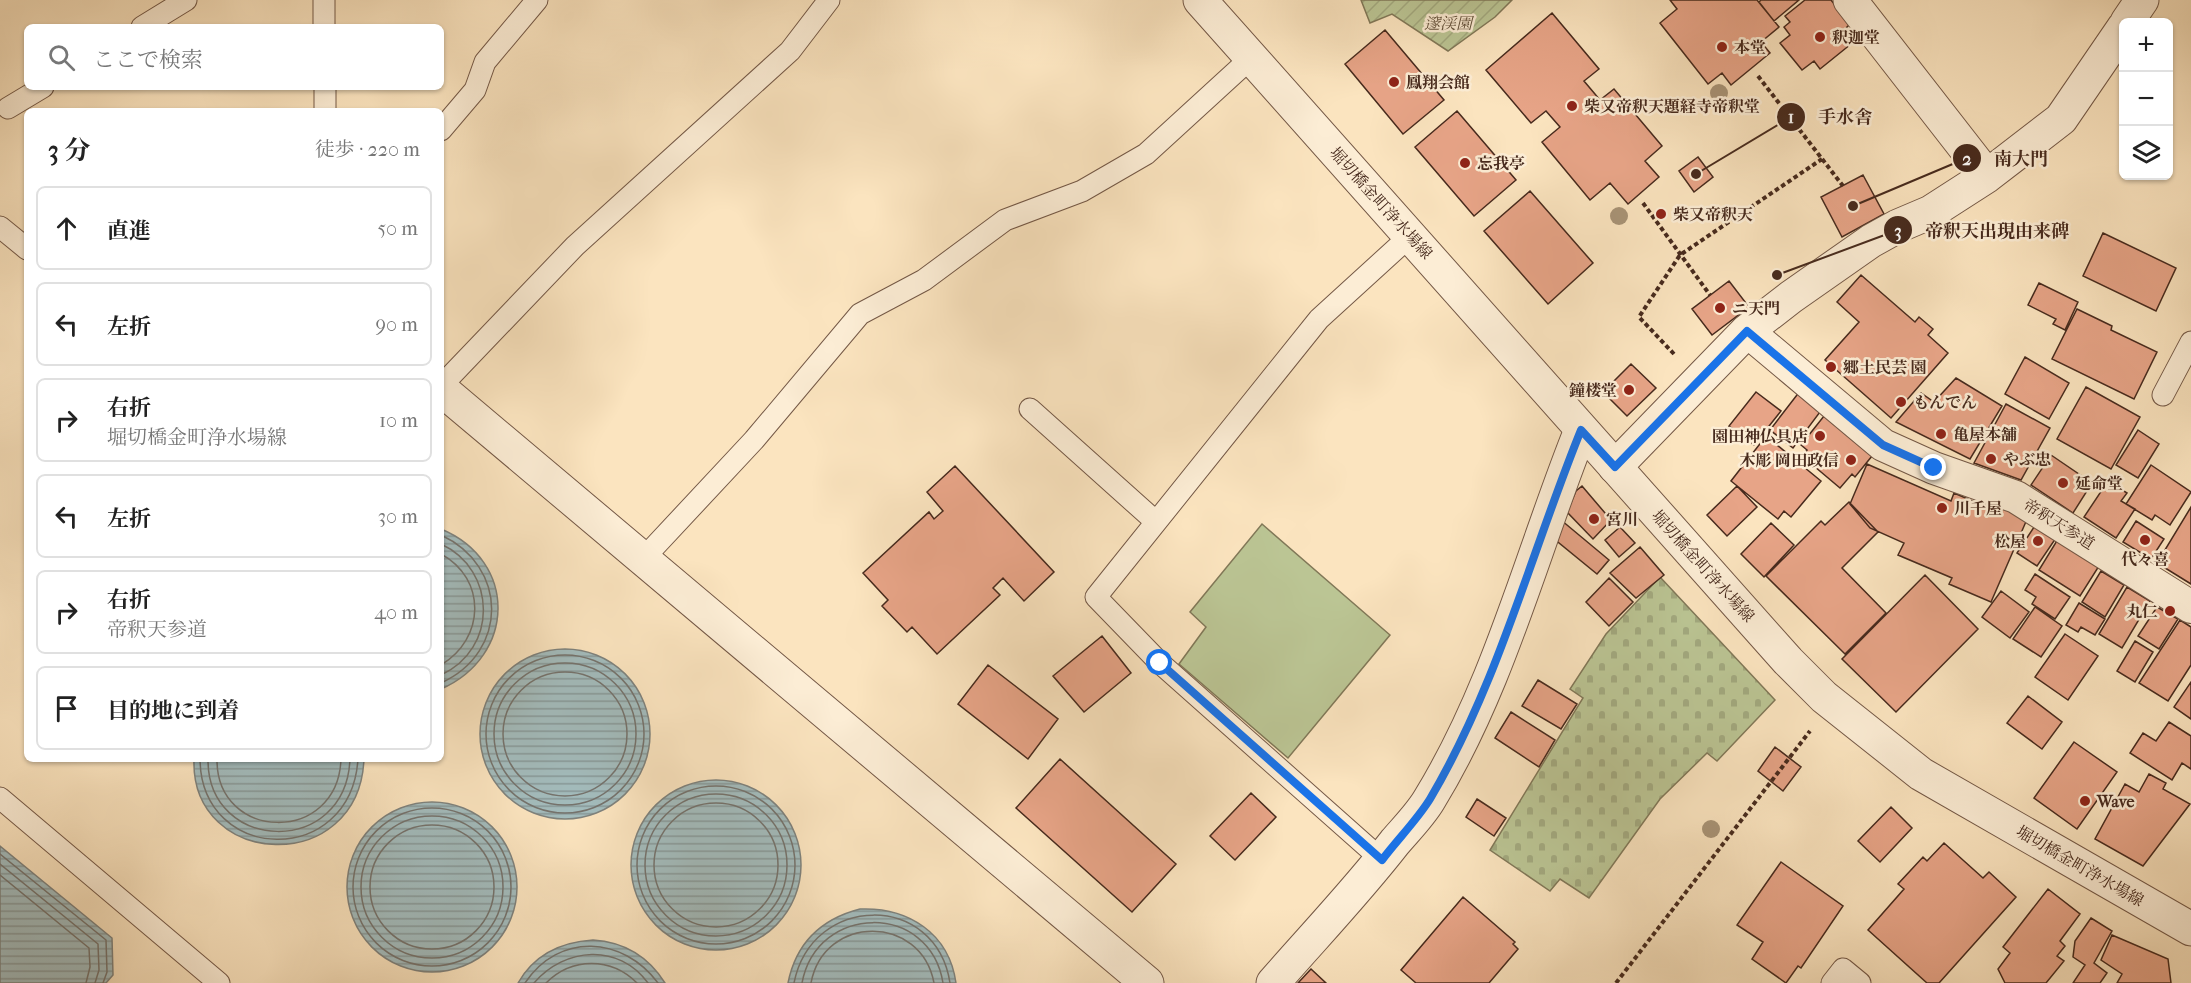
<!DOCTYPE html>
<html lang="ja">
<head>
<meta charset="utf-8">
<style>
  body { margin:0; font-family:"IM FELL French Canon","Noto Serif JP",serif; background:#f2f2f2; color:#222 }
  .controls { position:absolute; right:18px; top:18px; display:grid; overflow:hidden; border-radius:9px; box-shadow:0 2px 4px #0004 }
  .controls button { width:54px; height:54px; display:grid; place-items:center; padding:0; border:0; border-bottom:2px solid #e0e0e0; background:#fff; color:#222; font:30px sans-serif }
  .stop { position:absolute; width:18px; height:18px; margin:-14px; border:4px solid #1a73e8; border-radius:50%; background:#fff }
  .stop.end { background:#1a73e8; border-color:#fff; box-shadow:0 2px 6px #0008 }
  .list { margin:0; padding:0; list-style:none }
  h2 { display:flex; justify-content:space-between; align-items:center; height:78px; margin:0; padding:0 24px; font-size:26px }
  h2 small { font-size:20px; font-weight:400; color:#767676 }
  .list li { display:grid; grid-template-columns:39px 1fr auto; gap:18px; align-items:center; box-sizing:border-box; height:84px; margin:0 12px 12px; padding:0 12px; border:2px solid #e0e0e0; border-radius:9px }
  .list b { display:block; font-size:22px; white-space:nowrap }
  .list p { margin:0; font-size:20px; white-space:nowrap; color:#767676 }
  .list em { font-size:20px; font-style:normal; color:#767676 }
  .icon { flex:none; width:33px; height:33px; fill:none; stroke:currentColor; stroke-width:2; stroke-linecap:round; stroke-linejoin:round }
  .map { position:relative; flex:none; width:2191px; height:983px; overflow:hidden }
  .search { position:absolute; background:#fff; box-shadow:0 2px 4px #0004; left:24px; top:24px; width:420px; height:66px; display:flex; align-items:center; gap:15px; box-sizing:border-box; padding:0 21px; border-radius:9px; color:#767676; font-size:22px }
  .panel { position:absolute; background:#fff; box-shadow:0 2px 4px #0004; left:24px; top:108px; width:420px; height:654px; border-radius:9px }
  .map>svg:first-child { display:block }
  .cemetery { fill:url(#cemetery-stones); stroke:#817858; stroke-width:1.5 }
  .park { fill:#bbc594; stroke:#817858; stroke-width:1.5 }
  .garden { fill:url(#garden-furrows); stroke:#817858; stroke-width:1.5 }
  .water { fill:url(#water-rules); stroke:#7e827d; stroke-width:1.5 }
  .lines { fill:none; stroke-linecap:round; stroke-linejoin:round }
  .shore { stroke:#75736d; stroke-width:1.5 }
  .building { fill:#e7a487; stroke:#472a1d; stroke-width:1.5 }
  .service-casing { stroke:#745846; stroke-width:23 }
  .pedestrian-casing { stroke:#745846; stroke-width:34 }
  .minor-casing { stroke:#745846; stroke-width:35 }
  .tertiary-casing { stroke:#745846; stroke-width:35 }
  .path { stroke:#472a1d; stroke-width:4; stroke-dasharray:4.5 3; stroke-linecap:butt }
  .service { stroke:#fcedd5; stroke-width:21 }
  .pedestrian { stroke:#fcedd5; stroke-width:32 }
  .minor { stroke:#fcedd5; stroke-width:33 }
  .tertiary { stroke:#fcedd5; stroke-width:33 }
  .tree { fill:#a89376 }
  .route { stroke:#1a73e8; stroke-width:8 }
  .poi-dot { fill:#8f2418; stroke:#fcedd5; stroke-width:2 }
  .labels { text-anchor:middle; dominant-baseline:central; stroke-width:5; stroke-linejoin:round; paint-order:stroke }
  .park-label { font-size:16px; font-style:italic; fill:#64513b; stroke:#fcedd5 }
  .poi-label { font-size:16px; font-weight:bold; fill:#472a1d; stroke:#fcedd5; text-anchor:start }
  .street-label { font-size:16px; fill:#472a1d; stroke:#fcedd5 }
  .leader { fill:none; stroke:#472a1d; stroke-width:2 }
  .callout-dot { fill:#472a1d; stroke:#fcedd5; stroke-width:2 }
  .mark-label { font-size:18px; text-anchor:middle; font-weight:bold; fill:#fff }
  .callout-label { font-size:18px; text-anchor:middle; font-weight:bold; fill:#472a1d; stroke:#fcedd5; stroke-width:5; stroke-linejoin:round; paint-order:stroke }
</style>
</head>
<body>
<div class="map">
<svg width="2191" height="983" viewBox="0 0 2191 983">
  <defs>
    <pattern id="cemetery-stones" width="16" height="16" patternUnits="userSpaceOnUse" patternTransform="scale(1.5)"><rect width="16" height="16" fill="#bbc594"/><path d="M2 7V4a2 2 0 0 1 4 0v3zM10 15v-3a2 2 0 0 1 4 0v3z" fill="#a2a97f"/></pattern>
    <pattern id="garden-furrows" width="10" height="10" patternUnits="userSpaceOnUse" patternTransform="scale(1.5)"><rect width="10" height="10" fill="#bbc594"/><path d="M-1 1l2-2M0 10L10 0M9 11l2-2" fill="none" stroke="#a2a97f"/></pattern>
    <pattern id="water-rules" width="6" height="5" patternUnits="userSpaceOnUse" patternTransform="scale(1.5)"><rect width="6" height="5" fill="#a3bcbd"/><path d="M0 2.5h6" fill="none" stroke="#879999"/></pattern>
  </defs>
  <rect width="100%" height="100%" fill="#fbe4bf"/>
  <filter id="stains"><feTurbulence type="fractalNoise" baseFrequency=".00333" numOctaves="4"/><feColorMatrix values="0 0 0 0 .2 0 0 0 0 .09 0 0 0 0 .02 0 0 0 .5 -.17"/></filter>
  <radialGradient id="worn" r=".72"><stop offset=".6" stop-color="#630" stop-opacity="0"/><stop offset="1" stop-color="#630" stop-opacity=".3"/></radialGradient>
  <path class="cemetery" d="M1660,577L1775,700L1717,761L1707,753L1660,799L1589,898L1560,879L1550,891L1490,850L1583,698L1570,689L1606,634Z"/>
  <path class="park" d="M1262,524L1390,635L1288,758L1179,664L1206,627L1190,612Z"/>
  <path class="garden" d="M1361,0H1512L1495,17L1448,51L1392,14L1370,23Z"/>
  <path class="water" d="M441,529C518,561 516,656 441,689Z
    M480 734a85 85 0 1 1 170 0a85 85 0 1 1-170 0Z
    M194,759H364C359,877 190,869 194,759Z
    M631 865a85 85 0 1 1 170 0a85 85 0 1 1-170 0Z
    M347 887a85 85 0 1 1 170 0a85 85 0 1 1-170 0Z
    M0,846L112,938L113,975L106,983H0Z
    M860,909C908,907 949,933 956,983H788C796,943 821,919 860,909Z
    M593,940C624,942 648,956 665,983H518C534,955 561,942 593,940Z"/>
  <g class="lines">
    <path class="shore" d="M441,535C508,566 509,652 441,683
      M441,544C497,570 498,649 441,675
      M441,554C487,579 485,639 441,665
      M486 734a79 79 0 1 1 158 0a79 79 0 1 1-158 0Z
      M494 734a71 71 0 1 1 142 0a71 71 0 1 1-142 0Z
      M503 734a62 62 0 1 1 124 0a62 62 0 1 1-124 0Z
      M200,759C201,864 351,868 358,759
      M208,759C207,853 346,858 350,759
      M217,759C216,842 338,845 341,759
      M637 865a79 79 0 1 1 158 0a79 79 0 1 1-158 0Z
      M645 865a71 71 0 1 1 142 0a71 71 0 1 1-142 0Z
      M654 865a62 62 0 1 1 124 0a62 62 0 1 1-124 0Z
      M353 887a79 79 0 1 1 158 0a79 79 0 1 1-158 0Z
      M361 887a71 71 0 1 1 142 0a71 71 0 1 1-142 0Z
      M370 887a62 62 0 1 1 124 0a62 62 0 1 1-124 0Z
      M0,854L106,940L107,972L103,983
      M0,864L98,944L99,970L95,983
      M0,875L89,948L90,967L86,983
      M525,983C559,932 623,936 658,983
      M534,983C565,947 619,943 648,983
      M546,983C572,957 611,957 637,983
      M794,983C812,893 936,892 950,983
      M802,983C817,903 930,902 943,983
      M811,983C824,914 921,914 934,983"/>
  </g>
  <path class="building" d="M1670,0H1757L1779,27L1761,42L1770,53L1731,85L1722,73L1708,84L1660,23L1677,9Z
    M1761,0H1799L1774,21L1759,2Z
    M1805,0H1831L1850,24L1846,28L1856,40L1820,69L1814,61L1802,70L1780,43L1790,35L1784,27L1790,22L1785,16Z
    M1552,13L1599,69L1584,81L1600,100L1614,89L1662,146L1645,161L1659,177L1628,204L1610,183L1590,200L1542,142L1560,127L1546,111L1531,123L1486,70Z
    M1385,30L1444,100L1403,134L1345,64Z
    M1457,111L1516,180L1474,216L1415,147Z
    M1698,157L1713,177L1694,192L1679,171Z
    M1863,175L1884,214L1842,237L1821,197Z
    M1530,191L1593,263L1548,304L1484,231Z
    M2103,233L2176,268L2156,311L2083,276Z
    M1861,275L1915,322L1919,317L1933,329L1928,335L1948,353L1891,418L1825,360L1859,322L1837,302Z
    M1729,281L1749,307L1712,335L1692,309Z
    M2039,283L2078,302L2065,330L2053,324L2056,319L2028,305Z
    M2077,309L2112,326L2111,330L2157,352L2134,399L2052,359Z
    M2025,357L2069,383L2049,419L2005,394Z
    M1631,364L1656,388L1627,416L1603,392Z
    M1956,378L2002,406L1970,459L1896,422L1921,393L1934,402Z
    M2086,387L2140,417L2111,469L2057,439Z
    M1800,391L1823,408L1793,448L1770,430Z
    M1756,392L1781,411L1754,445L1729,426Z
    M2006,404L2050,428L2021,480L1974,463Z
    M1824,416L1872,456L1855,477L1852,474L1840,488L1802,456L1807,450L1801,445Z
    M2138,430L2159,444L2138,478L2116,465Z
    M1766,436L1821,481L1791,517L1784,511L1778,519L1731,481Z
    M2051,455L2092,483L2073,513L2031,485Z
    M1867,464L1951,501L1954,493L1984,506L1987,499L2028,517L1991,602L1949,584L1952,578L1898,555L1904,543L1870,528L1850,504Z
    M2151,465L2191,492L2170,525L2155,515L2152,520L2126,504Z
    M955,466L1054,572L1024,601L1003,578L993,588L1000,595L937,654L912,627L907,632L882,606L888,600L863,573L929,512L934,519L943,511L927,492Z
    M2108,481L2127,493L2121,501L2135,509L2116,538L2084,517Z
    M1582,486L1611,520L1593,539L1567,512L1576,491Z
    M1737,486L1757,507L1727,536L1707,515Z
    M1849,502L1878,532L1842,568L1886,613L1845,654L1766,576L1821,521L1825,525Z
    M2191,507V584L2157,563Z
    M1561,520L1609,560L1597,574L1553,538Z
    M2038,521L2058,535L2037,566L2017,553Z
    M2136,521L2164,539L2151,559L2123,542Z
    M1771,523L1794,545L1764,577L1741,554Z
    M1620,527L1635,543L1619,557L1605,540Z
    M2058,539L2099,566L2080,596L2039,570Z
    M1640,547L1664,575L1636,598L1610,573Z
    M2101,571L2124,585L2105,617L2082,602Z
    M2035,574L2070,597L2055,619L2032,604L2036,597L2025,590Z
    M1925,575L1978,629L1896,712L1842,659Z
    M1609,578L1633,602L1609,626L1586,602Z
    M2127,587L2150,601L2122,648L2099,634Z
    M2001,591L2029,612L2010,638L1982,617Z
    M2079,603L2105,619L2095,635L2081,627L2078,632L2066,625Z
    M2035,607L2062,626L2041,657L2013,639Z
    M2157,607L2178,619L2159,649L2138,636Z
    M2180,620L2191,627V665L2168,701L2139,683Z
    M2065,634L2098,656L2068,700L2035,677Z
    M1102,636L1131,673L1084,712L1053,676Z
    M2135,641L2153,652L2135,682L2117,671Z
    M988,665L1058,719L1028,759L958,704Z
    M1538,680L1577,704L1561,729L1522,706Z
    M2191,682V719L2174,707Z
    M2028,696L2062,722L2042,749L2007,723Z
    M1511,712L1555,740L1539,767L1495,738Z
    M2169,722L2191,736V769L2182,763L2172,780L2130,753L2143,733L2156,741Z
    M2074,742L2117,772L2077,829L2034,798Z
    M1775,747L1801,767L1783,791L1758,771Z
    M1060,759L1176,864L1132,912L1016,808Z
    M2149,774L2166,783L2163,789L2190,804L2143,866L2095,839L2125,784L2139,792Z
    M1251,793L1276,817L1235,860L1210,836Z
    M1477,799L1506,818L1494,836L1466,817Z
    M1891,807L1912,828L1880,862L1858,841Z
    M1944,843L1983,878L1989,872L2016,897L1939,983H1927L1868,930L1904,889L1898,884L1923,857L1927,861Z
    M1781,862L1843,906L1801,968L1798,966L1786,983L1752,959L1763,942L1737,925Z
    M2048,889L2080,914L2060,941L2065,946L2057,956L2064,961L2046,983H2005L1998,969L2010,953L2003,947Z
    M1463,897L1515,942L1513,944L1518,949L1489,983H1416L1401,970Z
    M2091,918L2112,931L2094,963L2107,973L2100,983H2073L2085,965L2073,957L2075,941Z
    M2112,935L2168,959L2171,983H2117L2122,974L2101,960Z
    M1311,969L1326,983H1298Z"/>
  <g class="lines">
    <defs>
      <path id="service" d="M324,0V27
        M142,27L186,0
        M325,87V111
        M8,108L43,87
        M441,130L475,90L485,62L537,0
        M0,227L27,249
        M441,386L575,246L790,51L829,0
        M2163,395L2191,342
        M1030,409L1155,521
        M642,560L754,440L860,314L924,280L1005,220L1082,191L1146,154L1252,57
        M0,798L219,983
        M1382,860L1160,663L1096,597L1319,319L1410,236
        M1832,983L1843,969L1860,983"/>
      <path id="pedestrian" d="M1747,331L1883,445L1934,468L2016,497L2191,607"/>
      <path id="minor" d="M1850,0L1987,176
        M2127,22L2142,0
        M441,389L1147,983
        M1615,467L1747,331L1791,297L1871,241L1898,226L1931,212L1987,176L2061,119L2124,27
        M1273,983C1314,936 1357,891 1395,842C1407,828 1420,815 1429,800C1499,686 1532,552 1581,430"/>
      <path id="tertiary" d="M1200,0L1788,661L1824,697L1921,774L2191,929"/>
    </defs>
    <use href="#service" class="service-casing"/>
    <use href="#pedestrian" class="pedestrian-casing"/>
    <use href="#minor" class="minor-casing"/>
    <use href="#tertiary" class="tertiary-casing"/>
    <path class="path" d="M1758,76L1843,186
      M1643,203L1710,295
      M1674,354L1639,317L1680,255L1822,159
      M1616,983L1810,731"/>
    <use href="#service" class="service"/>
    <use href="#pedestrian" class="pedestrian"/>
    <use href="#minor" class="minor"/>
    <use href="#tertiary" class="tertiary"/>
  </g>
  <g class="tree">
    <circle cx="1719" cy="93" r="9"/>
    <circle cx="1619" cy="216" r="9"/>
    <circle cx="1711" cy="829" r="9"/>
  </g>
  <g class="lines">
    <path class="route" d="M1160,663L1382,860C1397,840 1417,820 1430,799C1498,684 1531,553 1581,430L1615,467L1747,331L1883,445L1934,468"/>
  </g>
  <g class="poi-dot">
    <circle cx="1820" cy="37" r="6"/>
    <circle cx="1722" cy="47" r="6"/>
    <circle cx="1394" cy="82" r="6"/>
    <circle cx="1572" cy="106" r="6"/>
    <circle cx="1465" cy="163" r="6"/>
    <circle cx="1661" cy="214" r="6"/>
    <circle cx="1720" cy="308" r="6"/>
    <circle cx="1831" cy="367" r="6"/>
    <circle cx="1629" cy="390" r="6"/>
    <circle cx="1901" cy="402" r="6"/>
    <circle cx="1941" cy="434" r="6"/>
    <circle cx="1820" cy="436" r="6"/>
    <circle cx="1991" cy="459" r="6"/>
    <circle cx="1851" cy="460" r="6"/>
    <circle cx="2063" cy="483" r="6"/>
    <circle cx="1942" cy="508" r="6"/>
    <circle cx="1594" cy="519" r="6"/>
    <circle cx="2145" cy="540" r="6"/>
    <circle cx="2038" cy="541" r="6"/>
    <circle cx="2170" cy="611" r="6"/>
    <circle cx="2085" cy="801" r="6"/>
  </g>
  <g class="labels">
    <g class="park-label">
      <text x="1448" y="23">邃渓園</text>
    </g>
    <g class="poi-label">
      <text x="1832" y="37">釈迦堂</text>
      <text x="1734" y="47">本堂</text>
      <text x="1406" y="82">鳳翔会館</text>
      <text x="1584" y="106">柴又帝釈天題経寺帝釈堂</text>
      <text x="1477" y="163">忘我亭</text>
      <text x="1673" y="214">柴又帝釈天</text>
      <text x="1732" y="308">ニ天門</text>
      <text x="1843" y="367">郷土民芸 園</text>
      <text x="1617" y="390" text-anchor="end">鐘楼堂</text>
      <text x="1913" y="402">もんでん</text>
      <text x="1953" y="434">亀屋本舗</text>
      <text x="1808" y="436" text-anchor="end">園田神仏具店</text>
      <text x="2003" y="459">やぶ忠</text>
      <text x="1839" y="460" text-anchor="end">木彫 岡田政信</text>
      <text x="2075" y="483">延命堂</text>
      <text x="1954" y="508">川千屋</text>
      <text x="1606" y="519">宮川</text>
      <text x="2026" y="541" text-anchor="end">松屋</text>
      <text x="2145" y="559" text-anchor="middle">代々喜</text>
      <text x="2158" y="611" text-anchor="end">丸仁</text>
      <text x="2097" y="801">Wave</text>
    </g>
    <g class="street-label">
      <text transform="translate(1381 203) rotate(48)">堀切橋金町浄水場線</text>
      <text transform="translate(2059 524) rotate(32)">帝釈天参道</text>
      <text transform="translate(1703 566) rotate(48)">堀切橋金町浄水場線</text>
      <text transform="translate(2080 866) rotate(30)">堀切橋金町浄水場線</text>
    </g>
  </g>
  <path class="leader" d="M1696 174L1791 117M1853 206L1967 158M1777 275L1898 230"/>
  <g class="callout-dot">
    <circle cx="1696" cy="174" r="6"/>
    <circle cx="1853" cy="206" r="6"/>
    <circle cx="1777" cy="275" r="6"/>
    <circle cx="1791" cy="117" r="15"/>
    <circle cx="1967" cy="158" r="15"/>
    <circle cx="1898" cy="230" r="15"/>
  </g>
  <g class="mark-label">
    <text x="1791" y="123">1</text>
    <text x="1967" y="165">2</text>
    <text x="1898" y="237">3</text>
  </g>
  <g class="callout-label">
    <text x="1845" y="123">手水舎</text>
    <text x="2021" y="165">南大門</text>
    <text x="1997" y="237">帝釈天出現由来碑</text>
  </g>
  <rect width="100%" height="100%" filter="url(#stains)"/>
  <rect width="100%" height="100%" fill="url(#worn)"/>
</svg>
<div class="controls">
<button>+</button>
<button>−</button>
<button><svg class="icon" aria-label="layers" viewBox="0 0 24 24"><path d="M12 4l9 5-9 5-9-5zM3 14l9 5 9-5"/></svg></button>
</div>
<div class="stop" style="left:1160px;top:663px"></div>
<div class="stop end" style="left:1934px;top:468px"></div>
<div class="search"><svg class="icon" aria-label="search" viewBox="0 0 24 24"><circle cx="10" cy="10" r="6"/><path d="M15 15l6 6"/></svg>ここで検索</div>
<section class="panel">
<h2>3 分<small>徒歩 · 220 m</small></h2>
<ul class="list">
<li><svg class="icon" aria-label="ahead" viewBox="0 0 24 24"><path d="M12 20V5M6 11l6-6 6 6"/></svg><div><b>直進</b></div><em>50 m</em></li>
<li><svg class="icon" aria-label="left" viewBox="0 0 24 24"><path d="M17 20v-9H6M10 6l-5 5 5 5"/></svg><div><b>左折</b></div><em>90 m</em></li>
<li><svg class="icon" aria-label="right" viewBox="0 0 24 24"><path d="M7 20v-9h11M14 6l5 5-5 5"/></svg><div><b>右折</b><p>堀切橋金町浄水場線</p></div><em>10 m</em></li>
<li><svg class="icon" aria-label="left" viewBox="0 0 24 24"><path d="M17 20v-9H6M10 6l-5 5 5 5"/></svg><div><b>左折</b></div><em>30 m</em></li>
<li><svg class="icon" aria-label="right" viewBox="0 0 24 24"><path d="M7 20v-9h11M14 6l5 5-5 5"/></svg><div><b>右折</b><p>帝釈天参道</p></div><em>40 m</em></li>
<li><svg class="icon" aria-label="arrive" viewBox="0 0 24 24"><path d="M6 21V4h12l-3 4 3 4H6"/></svg><div><b>目的地に到着</b></div></li>
</ul>
</section>
</div>
</body>
</html>
